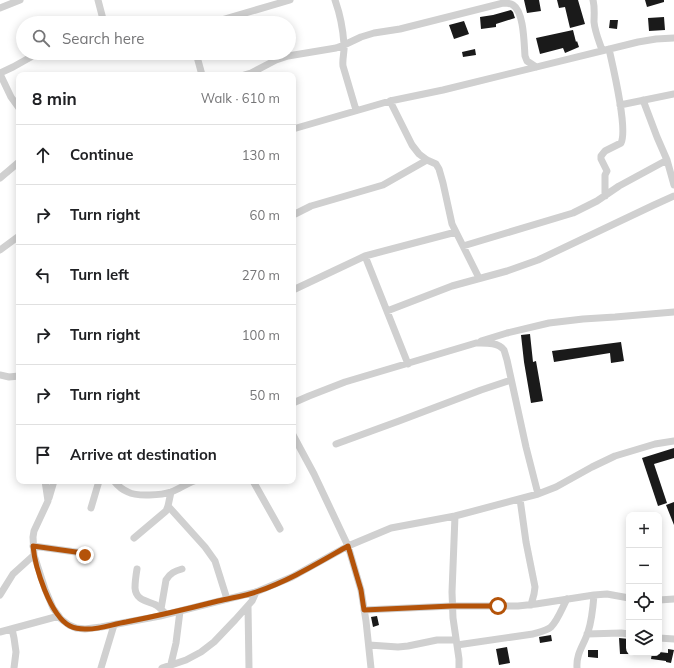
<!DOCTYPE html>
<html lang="en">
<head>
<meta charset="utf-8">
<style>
  body { margin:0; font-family:Mulish,sans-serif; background:#f6f6f6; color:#202124 }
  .controls { position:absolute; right:12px; bottom:12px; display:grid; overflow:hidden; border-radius:8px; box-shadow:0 2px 10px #0003 }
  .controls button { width:36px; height:36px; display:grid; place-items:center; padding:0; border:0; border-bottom:1px solid #e0e0e0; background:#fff; color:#202124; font:20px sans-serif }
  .stop { position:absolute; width:12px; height:12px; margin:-9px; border:3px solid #b45309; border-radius:50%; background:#fff }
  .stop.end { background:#b45309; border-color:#fff; box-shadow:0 1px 4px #0008 }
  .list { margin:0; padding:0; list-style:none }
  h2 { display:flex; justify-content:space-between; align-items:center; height:52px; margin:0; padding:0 16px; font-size:17px }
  h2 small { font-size:13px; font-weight:400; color:#757577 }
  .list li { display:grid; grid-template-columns:26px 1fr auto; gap:12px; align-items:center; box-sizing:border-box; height:60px; padding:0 16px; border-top:1px solid #e0e0e0 }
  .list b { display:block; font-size:15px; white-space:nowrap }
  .list em { font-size:13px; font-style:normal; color:#757577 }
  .icon { flex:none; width:22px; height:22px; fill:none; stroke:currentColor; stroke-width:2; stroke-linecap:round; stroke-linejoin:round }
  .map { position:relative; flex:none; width:674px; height:668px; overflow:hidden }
  .search { position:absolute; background:#fff; box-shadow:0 2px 10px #0003; left:16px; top:16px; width:280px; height:44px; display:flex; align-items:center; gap:10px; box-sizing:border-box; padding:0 14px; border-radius:22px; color:#757577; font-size:15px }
  .panel { position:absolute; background:#fff; box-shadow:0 2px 10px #0003; left:16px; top:72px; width:280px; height:412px; border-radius:8px }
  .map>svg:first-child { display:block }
  .building { fill:#1a1a1a }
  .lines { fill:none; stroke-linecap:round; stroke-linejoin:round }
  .minor { stroke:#d0d0d0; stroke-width:7 }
  .route { stroke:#b45309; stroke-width:5 }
</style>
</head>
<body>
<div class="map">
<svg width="674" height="668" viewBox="0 0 674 668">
  <rect width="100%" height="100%" fill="#fff"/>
  <path class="building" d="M524,0H539L541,11L527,13Z
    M557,0H578L585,24L570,28L565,7L559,8Z
    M645,0H664V2L647,7Z
    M511,10L513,12L515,18L496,24V27L481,29L480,17L493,15Z
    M664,17L665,30L649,31L648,18Z
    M610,20H618L617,29L609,28Z
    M464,21L469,34L454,39L449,25Z
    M573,30L576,42L577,41L579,47L565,53L563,48L540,54L536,38Z
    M475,49L476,55L463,57L462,52Z
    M530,334L533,362L536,361L543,401L531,403L524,362L521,335Z
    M621,342L624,361L611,363L610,353L554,362L552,351Z
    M674,448V458L654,464L667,503L658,506L642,458Z
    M674,502V525L666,505Z
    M377,616L379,625L373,627L371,617Z
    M551,635L552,641L540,643L539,637Z
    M619,638L629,639V654H620Z
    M507,647L510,663L499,665L496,649Z
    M668,649L674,650L671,663L666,662V661L651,659L652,653H659V652L668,653Z
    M588,650H598V658L588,657Z"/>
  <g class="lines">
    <path class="minor" d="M98,0L104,23
      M335,0C340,14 343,29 344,44C345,51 342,58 343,66L356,110
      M593,0C595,8 594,15 594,22C595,32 599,41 602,50
      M0,8L20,0
      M211,23L290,0
      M66,53L78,55L87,53
      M196,53L202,75
      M0,73L13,67L38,53
      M0,74L11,97L19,108
      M244,75L251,73L276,60L288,56L336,48L344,45L361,37L374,33L400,29L503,3C507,3 510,3 513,5C524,12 524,43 525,56L527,61L536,67
      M643,100L657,137L667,160L674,185
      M390,101L412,145L419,154L427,160L436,164L439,169L443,183L452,224L479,278
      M620,105L674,94
      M293,129L390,101L443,90L638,42L656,39L674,38
      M0,178L19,162
      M605,196V175L607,171L601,159V156L605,151L621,143C628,129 613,67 609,49
      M293,215L311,206L383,185L427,160
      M463,246L573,213L597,201L619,186L667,160
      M0,250L19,236
      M365,256L408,364
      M293,290L365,256L456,232
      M387,311L452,286L507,271L538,260L654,205L674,196
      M481,341L507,333L549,323L583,319L615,317L674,312
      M0,375L9,377L19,376
      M293,403L309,396L345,382L476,343C485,343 498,342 504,350C505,353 506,357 507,360L526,447L538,494
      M293,435L314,474L348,546L361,590L366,621L371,668
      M336,444L399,421L481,390L511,380
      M45,481L48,501L34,531L33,537L34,555L45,589L53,608L61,619L69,625L76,628L85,629L101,627L160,616L256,592L292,577L348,546L391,528L455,516L538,494L556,487L592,467L615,456L655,444L674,441
      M114,481C118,486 123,490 128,492C137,497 162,495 171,492C179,489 186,484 194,481
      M253,481L280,529
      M49,498L54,481
      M520,499L526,542L535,587L534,594L531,605
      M168,506L205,547L215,561L227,599
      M91,508L99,481
      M455,516L452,592L453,618L459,659V668
      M134,538L166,511L168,506L171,492
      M33,546L83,553L85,555L86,560
      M137,569C136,575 135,582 135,588C136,601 148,601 156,605C160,608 163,611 166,614
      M0,595L13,574L34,555
      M659,600L674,599
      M248,606L249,668
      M161,609L166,580C170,573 175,571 182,569
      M364,610L452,606H518L536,604L594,595L607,594L629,598
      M12,629L14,638L16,652L14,668
      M0,632L59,616
      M587,634L621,633L629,634
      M659,638L674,639
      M369,645L398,647L408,646L437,640H456
      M457,645L533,634C539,632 546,631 551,627C558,620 562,608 567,599
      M101,668L114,625
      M162,668L186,660L201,652L214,642L235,620L252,601L256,592
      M170,668L176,643L180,611
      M577,668C576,653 584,645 588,632C592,620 593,608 594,595"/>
  </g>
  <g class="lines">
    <path class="route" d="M85,555L83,553L33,546C35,567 50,616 70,626C74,628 80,629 85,629C98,630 113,624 126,622C157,616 187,609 218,601C230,598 244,596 256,592C289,581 318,563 348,546L361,590L364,610L452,606H498"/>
  </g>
</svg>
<div class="controls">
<button>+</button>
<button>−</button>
<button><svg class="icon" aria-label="locate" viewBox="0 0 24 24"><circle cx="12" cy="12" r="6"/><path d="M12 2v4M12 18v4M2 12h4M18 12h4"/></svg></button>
<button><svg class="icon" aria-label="layers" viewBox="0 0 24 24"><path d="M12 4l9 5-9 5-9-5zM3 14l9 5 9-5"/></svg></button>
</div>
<div class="stop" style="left:498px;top:606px"></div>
<div class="stop end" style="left:85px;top:555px"></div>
<div class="search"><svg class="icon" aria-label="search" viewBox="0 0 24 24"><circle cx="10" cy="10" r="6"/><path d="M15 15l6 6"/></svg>Search here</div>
<section class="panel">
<h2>8 min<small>Walk · 610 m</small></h2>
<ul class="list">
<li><svg class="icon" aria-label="ahead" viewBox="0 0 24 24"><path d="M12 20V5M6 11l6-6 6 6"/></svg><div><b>Continue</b></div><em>130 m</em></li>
<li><svg class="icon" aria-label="right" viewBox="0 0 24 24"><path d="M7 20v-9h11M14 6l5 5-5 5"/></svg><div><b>Turn right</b></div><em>60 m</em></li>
<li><svg class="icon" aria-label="left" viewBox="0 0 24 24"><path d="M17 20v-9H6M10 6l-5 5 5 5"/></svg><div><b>Turn left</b></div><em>270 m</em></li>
<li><svg class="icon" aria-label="right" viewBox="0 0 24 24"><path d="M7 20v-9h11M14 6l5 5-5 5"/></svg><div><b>Turn right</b></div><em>100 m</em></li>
<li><svg class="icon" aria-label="right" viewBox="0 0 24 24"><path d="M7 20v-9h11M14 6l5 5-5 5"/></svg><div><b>Turn right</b></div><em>50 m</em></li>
<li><svg class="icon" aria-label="arrive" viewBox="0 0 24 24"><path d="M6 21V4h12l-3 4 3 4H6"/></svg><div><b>Arrive at destination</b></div></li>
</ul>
</section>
</div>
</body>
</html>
